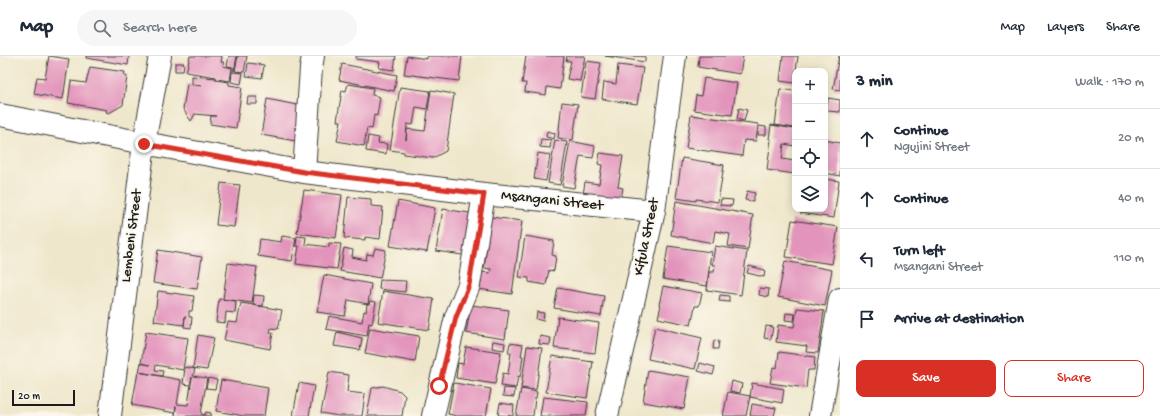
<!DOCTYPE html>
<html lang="en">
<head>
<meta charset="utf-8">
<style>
  body { margin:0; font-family:"Gochi Hand",sans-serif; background:#f6f6f7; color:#1f2937 }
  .controls { position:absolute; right:12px; top:12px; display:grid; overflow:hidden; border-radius:8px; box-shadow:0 2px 10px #0003 }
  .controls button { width:36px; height:36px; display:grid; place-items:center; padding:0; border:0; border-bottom:1px solid #e0e1e3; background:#fff; color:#1f2937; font:20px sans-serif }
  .scale { position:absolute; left:12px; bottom:10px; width:63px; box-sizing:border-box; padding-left:4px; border:2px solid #1c1c1c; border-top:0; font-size:11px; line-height:14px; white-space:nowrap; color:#1c1c1c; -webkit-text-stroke:3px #fbf7ec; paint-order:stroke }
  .stop { position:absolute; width:12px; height:12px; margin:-9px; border:3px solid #d93025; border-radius:50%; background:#fff }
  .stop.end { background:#d93025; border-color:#fff; box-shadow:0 1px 4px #0008 }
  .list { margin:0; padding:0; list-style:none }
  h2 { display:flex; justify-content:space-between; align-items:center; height:52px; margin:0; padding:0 16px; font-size:17px }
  h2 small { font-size:13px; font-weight:400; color:#747a83 }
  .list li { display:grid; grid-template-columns:26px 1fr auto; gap:12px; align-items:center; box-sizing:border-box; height:60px; padding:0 16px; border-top:1px solid #e0e1e3 }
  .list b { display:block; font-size:15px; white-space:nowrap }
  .list p { margin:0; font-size:13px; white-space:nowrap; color:#747a83 }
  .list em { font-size:13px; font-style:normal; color:#747a83 }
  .actions { display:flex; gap:8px; padding:12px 16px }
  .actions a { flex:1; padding:9px 0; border:1px solid #d93025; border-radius:8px; text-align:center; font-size:14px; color:#d93025 }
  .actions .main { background:#d93025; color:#fff }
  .icon { flex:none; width:22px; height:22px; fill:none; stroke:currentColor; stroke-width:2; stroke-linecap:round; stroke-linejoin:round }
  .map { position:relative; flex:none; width:840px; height:360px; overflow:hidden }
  header { display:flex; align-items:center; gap:24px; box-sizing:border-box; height:56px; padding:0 20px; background:#fff; border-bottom:1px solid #e0e1e3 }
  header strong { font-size:19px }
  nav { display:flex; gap:22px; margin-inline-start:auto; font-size:14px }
  .search { width:280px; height:36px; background:#f6f6f7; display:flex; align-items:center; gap:10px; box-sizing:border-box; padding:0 14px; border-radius:22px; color:#747a83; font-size:15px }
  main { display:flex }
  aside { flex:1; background:#fff }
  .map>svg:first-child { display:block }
  .building { fill:#e394bc }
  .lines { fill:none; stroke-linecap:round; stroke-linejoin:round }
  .minor-casing { stroke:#3c3a36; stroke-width:24 }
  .minor { stroke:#fff; stroke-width:22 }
  .route { stroke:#d93025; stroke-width:5 }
  .labels { text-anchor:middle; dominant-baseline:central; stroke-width:3.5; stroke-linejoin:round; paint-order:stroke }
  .street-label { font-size:15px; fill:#1c1c1c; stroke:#fbf7ec }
</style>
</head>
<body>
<header>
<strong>Map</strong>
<div class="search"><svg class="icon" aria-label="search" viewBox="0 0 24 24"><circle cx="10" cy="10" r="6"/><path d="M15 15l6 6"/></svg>Search here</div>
<nav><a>Map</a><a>Layers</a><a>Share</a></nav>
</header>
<main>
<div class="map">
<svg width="840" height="360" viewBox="0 0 840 360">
  <rect width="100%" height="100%" fill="#fbf7ec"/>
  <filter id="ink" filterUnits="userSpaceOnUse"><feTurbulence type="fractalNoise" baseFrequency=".025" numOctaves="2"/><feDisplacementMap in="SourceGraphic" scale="8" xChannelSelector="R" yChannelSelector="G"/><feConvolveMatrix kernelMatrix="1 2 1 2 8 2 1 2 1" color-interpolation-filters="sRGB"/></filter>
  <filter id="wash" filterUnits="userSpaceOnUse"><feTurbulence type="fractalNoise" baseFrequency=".012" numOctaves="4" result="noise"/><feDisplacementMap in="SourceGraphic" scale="16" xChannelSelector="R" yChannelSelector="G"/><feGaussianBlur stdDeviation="0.9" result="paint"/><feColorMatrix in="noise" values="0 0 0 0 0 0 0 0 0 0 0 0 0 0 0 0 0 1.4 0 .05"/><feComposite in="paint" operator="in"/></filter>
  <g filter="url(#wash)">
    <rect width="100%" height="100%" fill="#efe7cb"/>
    <g id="blocks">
      <path class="building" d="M49,0L69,3L63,43L34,38L37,21L45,22Z
        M86,0H129L128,9L86,2Z
        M190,0H222L221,6H224L223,10L232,12L230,25L216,23V21L186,16Z
        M229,0H237L234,15H233V11L227,10Z
        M238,0H247L244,16L235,15Z
        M356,0H396L394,14L379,12L380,6L356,3Z
        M407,0L427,3V0H462L459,25L404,18Z
        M526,0H564L560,33L547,31L546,39L525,36L526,27H522Z
        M567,0H585L580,25L567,23L571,5H566Z
        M605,0H645V6Z
        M699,0H743L740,18L698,11Z
        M783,0H798L796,15H795V27L780,25Z
        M839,0H840V34L833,33Z
        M586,5L601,7L595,43L581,41Z
        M175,7H184L183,15H175Z
        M248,7L264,9L262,22L246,20Z
        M342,8L397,19L394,35L339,24Z
        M618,9L643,12L637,48L602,43L604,26L616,28Z
        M90,11L125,16L124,20H127L123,49L109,57L106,56L107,54L68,47L71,25L86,27Z
        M232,16L243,17L241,28L231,26Z
        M192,20L216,22V24L229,26V29L242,31L236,72L210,68L211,60H216L195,58L191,65L183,53L187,28L202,30V29L192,28Z
        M704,22L737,27L732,59L694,54L696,39L701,40Z
        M348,28L373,32L372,39L380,41L377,60L374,59L372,73L367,72L364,90L337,85L341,65H337L342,34L346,35Z
        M400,31L430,35L427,53L416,51L413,69L407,68L406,84L407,73L425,75L431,34L454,38L446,95L433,102L404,98V96L390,94Z
        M780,33L795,35L794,72L775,69Z
        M248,41H257V48H247Z
        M828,42L840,44V56L827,55Z
        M267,43L302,50L296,85L261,79Z
        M562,46L578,48L573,84L558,82Z
        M739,52L747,54L744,65L737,63Z
        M691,59L758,68L756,85L744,84L742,100L686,92Z
        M771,69L795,73V90L784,88L782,103L795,105V118L767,114L771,83H769Z
        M759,70L766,71V79H758Z
        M547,75L555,77L554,83L546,81Z
        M368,80L379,82L378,87L387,88L386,98L366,95Z
        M541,83L551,84L550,92L540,91Z
        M555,84L567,86L560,129L548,127Z
        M825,84L840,87V120L825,117Z
        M570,85L595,90L593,102L580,100L574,132L562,130Z
        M538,97L550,99L546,125L534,123Z
        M600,97L623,100L618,131L623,132L621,142L583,139L585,126L599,128L602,109L598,108Z
        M682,102L724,109L718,146L696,143V145L676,142Z
        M825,123L839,125L834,162L800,157L801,153H825Z
        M221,127L240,129L234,171L216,169Z
        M304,134L342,139L336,182L297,177Z
        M747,135L755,137L753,145L745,144Z
        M348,141L371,143V150L383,151L380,183L365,181V184L344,182Z
        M721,143L733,144L732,150L720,149Z
        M398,145L435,152L427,196L390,190Z
        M676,145L753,159L748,193L728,190L730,178L715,175L713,187L671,179Z
        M443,153L476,158L469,200L436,195Z
        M491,161L522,165L512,238L471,232L473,215L490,217L491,213L484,212Z
        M792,164L838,171L832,208L786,201Z
        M282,180L296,182L292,205L258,200L260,183L281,186Z
        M297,180L306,181L305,188L329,191V187L341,188L337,213L296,208L299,190H296Z
        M525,180L554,185L552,199L556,200L554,215L549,214L546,229L529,226V222L519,221Z
        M668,190L711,196L707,230L663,223Z
        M715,190L747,195L741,239L707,234L709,216H714L715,209H712Z
        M344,192L353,194L352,201L366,204L367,198L373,199L375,192L386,194L380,222L340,215Z
        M158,194L202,201L197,233L153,227Z
        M785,205L832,214L825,250L778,241Z
        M228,207L257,211L252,247L223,243Z
        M749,210L765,214L764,221L747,217Z
        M324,219L371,228L368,248L348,244L345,260L317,256Z
        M380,224L406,225L405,236L379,233Z
        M663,230L702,237L699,250H695L691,269L658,262L661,249H659Z
        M558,232L604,240L601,260L554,252Z
        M760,232L769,233L768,241L759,239Z
        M158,235L194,240L192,255H189V261H192L191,272L184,271L185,260L184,269L154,265Z
        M383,235L434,243L429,274L378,266Z
        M254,239L264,240L263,250L253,249Z
        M720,239L729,240V246L719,245Z
        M219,243L236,245L235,257L226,256L225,267L216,266Z
        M370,245L376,246L372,268L369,267L367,280L326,273L329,260L362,266L364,255L366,256L367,248H369Z
        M241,247L282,254L278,273L271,272L270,277H273L270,293L224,284L228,266L237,267Z
        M471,249L509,254L505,283L466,277Z
        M797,252L824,255L818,297L806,296L807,290L776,286L778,269L794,271Z
        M537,256L544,257L543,265L536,263Z
        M786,257L795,258L794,265L785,264Z
        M558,261L599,267L595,297L554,292Z
        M766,270L773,271L771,283L764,282Z
        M655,271L702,282L695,313L648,303Z
        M370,272L419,280L415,306L365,297Z
        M146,276L188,282L183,314L156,309L155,314L163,315L162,320L139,316L141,307L150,309L141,307Z
        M337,276L362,282L360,294L334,290Z
        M198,279L214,282L207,314L193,312Z
        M540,280L551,282L550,289L539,288Z
        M714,284L719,285L718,293H713Z
        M493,285L505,287L504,294L492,292Z
        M510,287L523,289L521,300H523L520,321L518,320L516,332L501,330L503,317L508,318L511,297H508Z
        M527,290L542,292L536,334L521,332Z
        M466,291L501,296L495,328L456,322L458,307L463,308Z
        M779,296L815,301L814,314H808L806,332L770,327L773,311L777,312Z
        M552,300L593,306L587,342L546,336Z
        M700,307L715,311L713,319L698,315Z
        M185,311L195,313L193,320L207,322L201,358L205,359L206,356L211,357V360H175L176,350L175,357L132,349L138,316L181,324L177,348L188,349L192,321L190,329L183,328Z
        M648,314L690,321L684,353L643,346Z
        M329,316L349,319L347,336L365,338L362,360H338L321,357Z
        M208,322L217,324L215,333L206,332Z
        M221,324L268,332L264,360H244L216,355Z
        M732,325L742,328L740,337L730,335Z
        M299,327L314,330L309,360H293Z
        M454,327L491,333L486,360H457L448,358Z
        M752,327L784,333L782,347L750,341Z
        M383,330L400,335L405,340L402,360H367L372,332Z
        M504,332L515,333L514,341L503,340Z
        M521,333L537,336L536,342H535L533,360H516Z
        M728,336L750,340L746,360H723Z
        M543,341L588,346L586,360H540Z
        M500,347L514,349L513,360L498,359Z
        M752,348L776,352L774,360H750Z"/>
    </g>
  </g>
  <g filter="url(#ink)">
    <use href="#blocks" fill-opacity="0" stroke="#3c3a36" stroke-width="1"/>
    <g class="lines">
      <defs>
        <path id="minor" d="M0,59L144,87L304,116L484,138L654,155
          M304,116L311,12L313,0
          M110,360L144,87L160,0
          M433,360L456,261L469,229L484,138
          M607,360L654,155L675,0
          M820,360L840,243"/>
      </defs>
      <use href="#minor" class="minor-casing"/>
      <use href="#minor" class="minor"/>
    </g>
  </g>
  <g class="lines" filter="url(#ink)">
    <path class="route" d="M144,88L304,116L484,138L469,229L456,261L439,330"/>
  </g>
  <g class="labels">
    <g class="street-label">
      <text transform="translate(552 145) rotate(6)">Msangani Street</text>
      <text transform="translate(132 180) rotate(-83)">Lembeni Street</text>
      <text transform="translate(647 181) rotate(-78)">Kifula Street</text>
    </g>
  </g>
</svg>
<div class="controls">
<button>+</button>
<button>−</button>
<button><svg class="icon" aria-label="locate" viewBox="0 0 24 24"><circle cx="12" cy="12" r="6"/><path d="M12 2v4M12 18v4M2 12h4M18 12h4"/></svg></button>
<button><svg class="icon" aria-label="layers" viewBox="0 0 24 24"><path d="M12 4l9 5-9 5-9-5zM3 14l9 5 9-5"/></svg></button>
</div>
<div class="scale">20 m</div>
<div class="stop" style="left:439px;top:330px"></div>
<div class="stop end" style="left:144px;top:88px"></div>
</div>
<aside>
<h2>3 min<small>Walk · 170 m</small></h2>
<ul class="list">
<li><svg class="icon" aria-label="ahead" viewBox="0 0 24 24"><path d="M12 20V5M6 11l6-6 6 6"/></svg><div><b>Continue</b><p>Ngujini Street</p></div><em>20 m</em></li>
<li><svg class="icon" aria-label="ahead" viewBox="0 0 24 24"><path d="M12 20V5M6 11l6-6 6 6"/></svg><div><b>Continue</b></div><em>40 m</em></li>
<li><svg class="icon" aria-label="left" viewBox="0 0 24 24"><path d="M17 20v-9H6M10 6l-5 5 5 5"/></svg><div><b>Turn left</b><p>Msangani Street</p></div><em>110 m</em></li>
<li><svg class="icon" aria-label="arrive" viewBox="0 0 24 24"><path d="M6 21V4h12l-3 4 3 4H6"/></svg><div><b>Arrive at destination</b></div></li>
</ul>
<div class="actions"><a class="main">Save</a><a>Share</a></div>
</aside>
</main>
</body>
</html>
